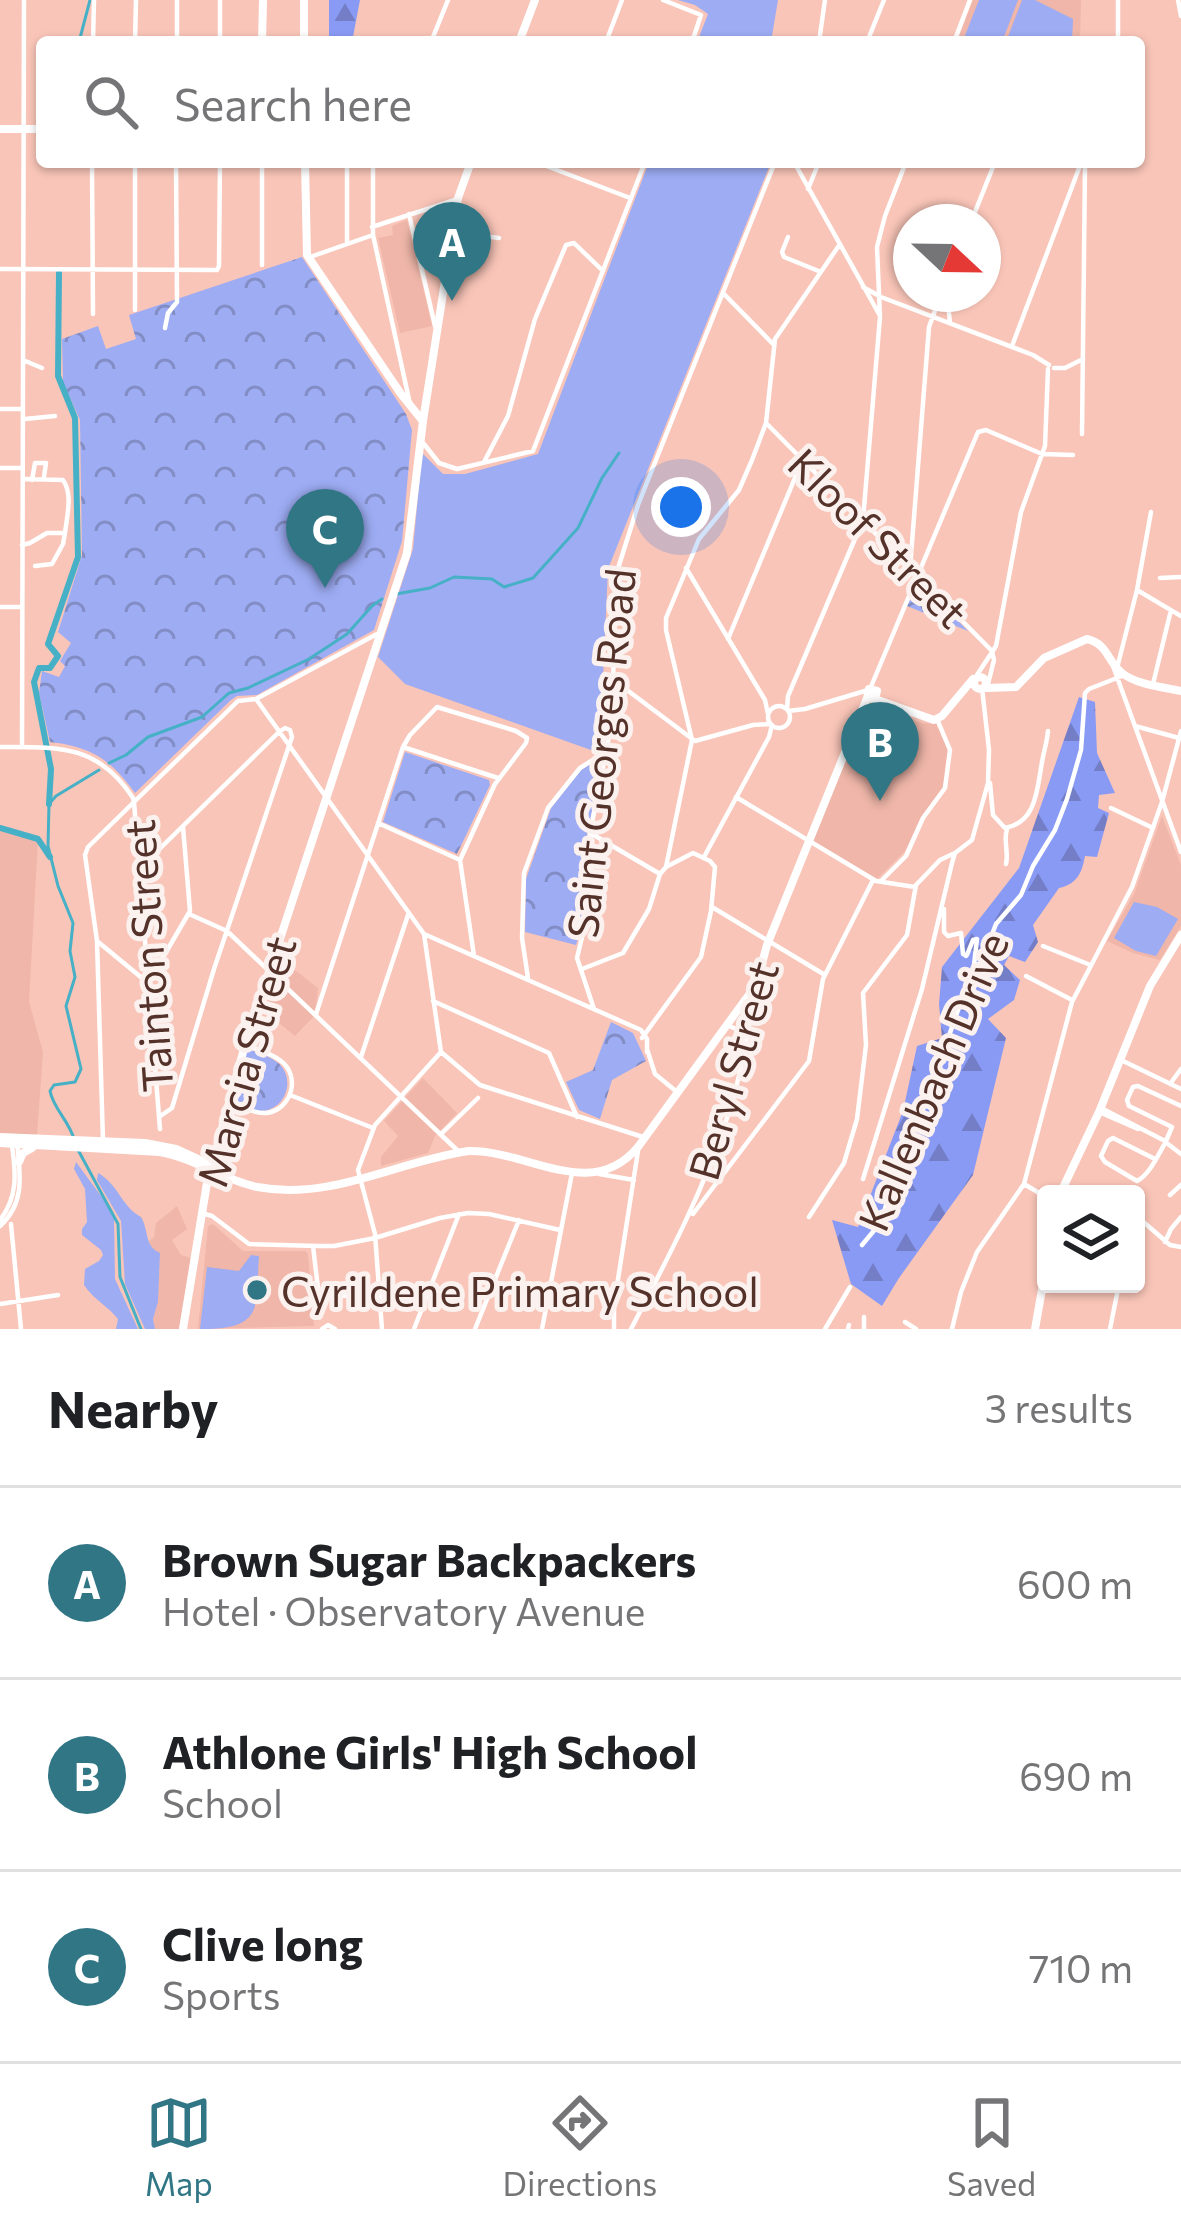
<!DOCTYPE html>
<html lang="en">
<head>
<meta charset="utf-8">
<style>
  body { margin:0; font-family:Commissioner,sans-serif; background:#f2f2f2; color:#202124 }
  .controls { position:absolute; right:36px; bottom:36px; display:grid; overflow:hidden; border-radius:12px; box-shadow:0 3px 9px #0004 }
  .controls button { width:108px; height:108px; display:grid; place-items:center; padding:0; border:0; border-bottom:3px solid #e0e0e0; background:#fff; color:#202124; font:60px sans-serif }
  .compass { position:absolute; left:893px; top:204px; width:108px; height:108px; border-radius:50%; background:#fff; box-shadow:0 3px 9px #0004; rotate:112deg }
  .you { position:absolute; left:681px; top:507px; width:42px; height:42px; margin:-30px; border:9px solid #fff; border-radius:50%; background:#1a73e8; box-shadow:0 0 0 18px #1a73e833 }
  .badge { display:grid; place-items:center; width:78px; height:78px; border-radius:50%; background:#317685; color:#fff; font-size:39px; font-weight:700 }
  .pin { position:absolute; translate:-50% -99px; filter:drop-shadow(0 3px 6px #0008) }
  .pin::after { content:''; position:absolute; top:63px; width:42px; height:36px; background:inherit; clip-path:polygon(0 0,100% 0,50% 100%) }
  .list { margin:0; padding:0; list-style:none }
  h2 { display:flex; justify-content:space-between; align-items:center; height:156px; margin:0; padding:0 48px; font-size:51px }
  h2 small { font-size:39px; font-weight:400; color:#757577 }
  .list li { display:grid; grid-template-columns:78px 1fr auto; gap:36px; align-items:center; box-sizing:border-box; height:192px; padding:0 48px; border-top:3px solid #e0e0e0 }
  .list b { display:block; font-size:45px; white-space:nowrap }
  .list p { margin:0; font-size:39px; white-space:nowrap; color:#757577 }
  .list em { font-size:39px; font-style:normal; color:#757577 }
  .icon { flex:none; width:66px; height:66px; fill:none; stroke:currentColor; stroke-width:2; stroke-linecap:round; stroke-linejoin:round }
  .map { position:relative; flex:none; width:1181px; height:1329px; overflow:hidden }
  .search { position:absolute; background:#fff; box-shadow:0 3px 9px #0004; left:36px; right:36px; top:36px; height:132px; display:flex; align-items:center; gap:30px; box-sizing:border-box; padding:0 42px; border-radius:12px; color:#757577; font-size:45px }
  .sheet { height:732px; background:#fff }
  nav { display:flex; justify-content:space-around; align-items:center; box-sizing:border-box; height:168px; border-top:3px solid #e0e0e0; background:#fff; font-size:33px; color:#757577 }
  nav a { display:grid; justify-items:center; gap:6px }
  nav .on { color:#317685 }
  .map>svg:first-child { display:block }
  .built { fill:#efb6a9 }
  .green { fill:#9dacf3 }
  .forest { fill:url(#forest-firs) }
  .park { fill:url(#park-crowns) }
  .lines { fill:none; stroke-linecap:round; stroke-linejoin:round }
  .stream { stroke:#46b0c6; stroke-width:3 }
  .canal { stroke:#46b0c6; stroke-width:6 }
  .street { stroke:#fff; stroke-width:4.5 }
  .secondary { stroke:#fff; stroke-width:8 }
  .poi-dot { fill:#317685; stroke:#fbf1ef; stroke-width:4.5 }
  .labels { text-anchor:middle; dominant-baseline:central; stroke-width:10; stroke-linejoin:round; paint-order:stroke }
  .street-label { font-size:42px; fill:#54322a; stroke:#fbf1ef }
  .poi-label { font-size:42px; fill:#54322a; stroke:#fbf1ef; text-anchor:start }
</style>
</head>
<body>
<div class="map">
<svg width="1181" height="1329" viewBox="0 0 1181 1329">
  <defs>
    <pattern id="forest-firs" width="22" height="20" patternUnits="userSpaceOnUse" patternTransform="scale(3)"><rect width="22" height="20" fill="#899af5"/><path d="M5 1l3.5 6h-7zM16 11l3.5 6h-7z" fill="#737ec7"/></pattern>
    <pattern id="park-crowns" width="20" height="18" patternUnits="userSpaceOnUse" patternTransform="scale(3)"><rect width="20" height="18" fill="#9dacf3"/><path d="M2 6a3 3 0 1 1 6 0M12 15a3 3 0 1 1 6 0" fill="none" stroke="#838dc5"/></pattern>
  </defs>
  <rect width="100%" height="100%" fill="#f9c5b8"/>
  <path class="built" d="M973,0H1081L1080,42H957Z
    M407,220L432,326L400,333L378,238L393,235L392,226Z
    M875,705L922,723L936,724L948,750L944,787L922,815L905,851L877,879L811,841L863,707Z
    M1162,816L1181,865V926L1160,960L1133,953L1107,941L1134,894Z
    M0,830L38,839L29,1002L43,1052L37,1135H0Z
    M278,957L318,988L315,1015L295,1036L258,1006Z
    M423,1078L457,1113L435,1136L428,1153L381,1166V1157L398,1136L384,1121Z
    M177,1206L187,1229L172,1240L181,1255L191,1258L179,1329H155L153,1319L158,1302L160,1254L153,1250L149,1241L154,1237L156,1223Z
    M213,1224L243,1251H305L308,1254L314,1326L198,1329L208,1226Z"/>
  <path class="green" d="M678,0H778L771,42H697L708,14L695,5Z
    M979,0H1018L1002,42H972L964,38Z
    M1022,0H1035L1073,19L1072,42H1006Z
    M649,162H771L608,569L600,743L591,750L405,684L378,657L413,549L422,453L443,474H465L538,454Z
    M1134,902L1157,907L1178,919L1156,956L1136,951L1114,938Z
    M76,1162L104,1200L114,1219L115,1279L138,1329H116L118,1319C109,1307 93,1299 84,1285L85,1269L99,1261L103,1255L101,1250L82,1235V1229L87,1222L85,1189L74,1169Z
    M98,1173C119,1185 121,1206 141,1217C149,1230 144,1246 160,1253L158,1302L153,1319L155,1329H145L125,1284L121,1221L97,1180Z
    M251,1255L259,1256C255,1307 266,1329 200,1329L207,1267L239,1271Z"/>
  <path class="forest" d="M329,0H360L352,42H329Z
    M1079,697L1095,702L1097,753L1115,793L1099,795L1098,808L1109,813L1097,857L1085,856C1082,873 1077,884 1059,888L1033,925L1038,942L1025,962L1009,956L1004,965L1020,980L1014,1000L988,1019L1006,1038L973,1175L899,1278L882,1306L851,1284L832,1220L858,1227L903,1111L917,1046L942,1038L939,1004L942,967L1019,868Z"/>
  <path class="park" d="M302,257L406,414L412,430L402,541L374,630L257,695L237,696L231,700L135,793C110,759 92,747 50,742L39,693L42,671L59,677L65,666L60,661L71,643L58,632L82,555L80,420L63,382L62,339L98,326L106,349L136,339L129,315Z
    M918,580L968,631L907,606Z
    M405,752L489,780L490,785L457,854L383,822Z
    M597,760L602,763L587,835L589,900L576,945L525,932L526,879L551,808L581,770Z
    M611,1022L633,1033L646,1061L612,1080L600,1119L579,1110L566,1082L593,1070Z
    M246,1048C258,1053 274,1057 282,1067C295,1084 283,1112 259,1111C250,1110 239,1104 230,1101Z"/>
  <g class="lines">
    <path class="stream" d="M79,42L90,0
      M396,594L430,588L454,577L492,579L504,587L533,578L578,528L602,478L619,453
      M109,763L126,755L148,737L202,717L229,693L248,688L309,659L347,634L372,606L382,599
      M74,1139C69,1121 53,1108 50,1091L54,1085L75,1082L81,1069L66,1006L75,977L70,951L73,923L58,886L48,846L49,804L56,796L99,770
      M77,1148L118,1224L120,1277L141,1329"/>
    <path class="canal" d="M49,804L51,769L34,682L39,668H50L58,656L48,644L78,557L75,418L58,376L59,273
      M0,828L38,839L50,857"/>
    <path class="street" d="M663,0L701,15L692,42
      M1118,0V42
      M1178,0L1181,16
      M93,42L94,0
      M135,42L136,0
      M177,42V0
      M220,42V0
      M431,42L448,0
      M606,42L622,0
      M819,42L825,0
      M867,42L884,0
      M954,42L970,0
      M92,162L93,314
      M135,162V310
      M347,162V244
      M373,162V235L410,404
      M536,162L630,198
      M794,162L879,314
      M808,189L819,162
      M409,214L435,326
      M971,222L995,162
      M372,227L458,199
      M453,232L499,238
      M788,237L782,252L784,257L821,272
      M310,257L373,235
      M262,265V162
      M0,269L217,270L219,266L220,162
      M863,287L881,297L1033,355L1049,365
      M724,294L773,344
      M947,294L950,323
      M165,328L168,313L177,302L176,162
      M1012,346L1081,163
      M23,360L42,368
      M1054,368H1065L1083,359
      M0,409H23
      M25,419L55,416
      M768,425L992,651
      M1082,434L1085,166
      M424,444L439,463L457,469L533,451L645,162
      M484,462L508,416L535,319L566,245L574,243L603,271
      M0,468H22
      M32,480L35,463H46L44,477
      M22,545L30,543L47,533H65C67,516 73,494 63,480L25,479
      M35,566L52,564L63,544L65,533
      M686,568L765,700L768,714
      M910,568L929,327L941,294
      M1160,578L1181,577
      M1137,590L1181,616
      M0,607H22
      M728,639L802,461
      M1113,666L1181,852
      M1117,668L1137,590L1151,512
      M975,678L996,646L1021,512L1045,446L1048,369
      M615,681L695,741L753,725L770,724
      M988,684L994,660L992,651
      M1153,684L1171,610
      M870,689L978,432L986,430L1042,454L1073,455
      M256,699L424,934L641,1030L647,1039V1052
      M768 717a11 11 0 1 1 22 0a11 11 0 1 1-22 0Z
      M787,709L788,696L863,520L880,317L877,247L885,216L906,162
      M788,711L805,709L868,690
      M1135,726L1179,738
      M0,747C58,747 98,744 133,798L134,802L88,847L85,855L97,941L103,1141
      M22,747L24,0
      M403,747L498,778
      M990,783L993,815L1005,828C1037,822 1037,789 1042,762C1044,751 1047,742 1048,731
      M736,797L876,881L915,887
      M1111,808L1153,828
      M378,823L460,860
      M592,834L660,874
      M704,857L769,737L772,725
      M1006,864C1009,852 1003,841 1007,829
      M666,867L692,740L666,630V618L699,539L739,490L752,460L766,423L775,339L840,244
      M139,869L279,732L285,728L290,730L292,737L214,969L172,1108L159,1117
      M881,881L906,856L923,818L945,788L950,750L937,719
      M712,907L825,975
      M944,909V932L948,936L961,933L963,954L966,956
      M189,914L227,931L457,1150
      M424,934L441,1052
      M97,941L148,983L190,911L183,827
      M1043,946L1088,964
      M967,955L973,940L977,939L974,965
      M582,969L623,953L649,909L660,874
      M1026,976L1072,1000
      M528,978L522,938L524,873L548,808L580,768L607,751
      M433,1001L549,1053L577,1117
      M594,1009L577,958L592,896L590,833L612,721L616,575L638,505L775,162
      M316,1014L403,747L410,735L437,707L516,731L527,738L526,743L495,784L460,860L474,956
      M727,1025L747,1034
      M642,1038L701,957L711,911L715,867L710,861L693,853L666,867L660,874
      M647,1049L655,1074L677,1092
      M441,1052L480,1085L643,1137
      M361,1057L408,915
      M1121,1060L1181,1089
      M1170,1084L1181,1069
      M290,1095L373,1128
      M228,1103C240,1106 254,1114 266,1113C292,1110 301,1076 281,1061C271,1053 256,1049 245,1045
      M1101,1108L1165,1141
      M1099,1112L1138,1129
      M160,1129L134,802L238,701L256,699L377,634
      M441,1134L478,1098
      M1166,1141L1172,1127L1129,1106L1127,1100L1133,1087L1138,1086L1181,1106
      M1168,1144L1181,1154
      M1155,1159L1113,1138L1108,1141L1101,1156L1105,1162L1137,1181C1149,1175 1157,1157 1164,1145
      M599,1174L634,1180
      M863,1179L922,989L952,863L955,853L972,840L988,783L989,750L982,688
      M1024,1184L1046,1197
      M1170,1195L1181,1185
      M691,1213L693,1214L809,1061L823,979L873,880
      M205,1214L212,1216L249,1244L318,1246H334L375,1238L440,1218L468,1213L489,1214L560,1230
      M809,1217L844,1163L857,1119L866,1045L863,993L907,935L916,885L940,860L955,853
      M1140,1219L1170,1245L1181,1247
      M0,1220C18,1197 16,1173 12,1146
      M11,1224L21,1329
      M0,1226C26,1202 20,1174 17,1142
      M1165,1242L1171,1229L1181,1217
      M862,1245L882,1221L890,1188L922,1112L974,965L981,963L996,924L1021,895L1033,866L1055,830L1067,799L1081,750L1085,693L1089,689L1122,676
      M313,1246L319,1297L380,1294
      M0,1304L58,1295
      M864,1317V1329
      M905,1322L916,1329
      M322,1329L328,1325L335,1329
      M382,1329L375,1234L358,1170L375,1125L441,1052
      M414,1329L459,1214
      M475,1329L519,1220
      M542,1329L572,1173
      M614,1329V1305L638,1151
      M631,1329C667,1260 703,1192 727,1118C741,1077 748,1033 755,991
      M825,1329L850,1287
      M848,1329L849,1325
      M952,1329L961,1292L977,1252L1024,1184L1072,1002L1132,887L1162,802L1181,731
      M1110,1329L1119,1284"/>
    <path class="secondary" d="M304,0V42
      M262,42L263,0
      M519,42L535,0
      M0,129H42
      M305,162L307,255L401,394L422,420
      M974 683a6 6 0 1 1 12 0a6 6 0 1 1-12 0Z
      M986,688L1016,687L1044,658L1087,639C1108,644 1107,661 1122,673C1137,685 1163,687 1181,691
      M869,689L877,691L875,699L867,698Z
      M875,699L934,720L942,716L973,679
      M0,1137L145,1143L176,1149L213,1166
      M0,1143L160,1152C194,1158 223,1180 257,1187C332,1201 397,1161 469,1151C528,1150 591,1203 638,1147L756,985L767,945L867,698
      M19,1162L23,1153L32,1148
      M1060,1194L1099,1112L1150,986L1181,935
      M183,1329L207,1183L245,1045L407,553L423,421L458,198L471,162
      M1035,1329L1046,1267"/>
  </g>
  <circle class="poi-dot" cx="257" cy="1290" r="12"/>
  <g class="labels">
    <g class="street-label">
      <text transform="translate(879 537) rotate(45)">Kloof Street</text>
      <text transform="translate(600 753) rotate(-84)">Saint Georges Road</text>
      <text transform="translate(147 956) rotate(-94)">Tainton Street</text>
      <text transform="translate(245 1061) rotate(-74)">Marcia Street</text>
      <text transform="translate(732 1070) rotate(-74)">Beryl Street</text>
      <text transform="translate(932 1081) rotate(-67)">Kallenbach Drive</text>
    </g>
    <g class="poi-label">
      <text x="281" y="1290">Cyrildene Primary School</text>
    </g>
  </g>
</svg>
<div class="controls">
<button><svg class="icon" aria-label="layers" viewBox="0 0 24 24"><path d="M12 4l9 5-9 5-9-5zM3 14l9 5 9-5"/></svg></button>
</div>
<svg class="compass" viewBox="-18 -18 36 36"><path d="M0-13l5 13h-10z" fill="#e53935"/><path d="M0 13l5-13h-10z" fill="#757577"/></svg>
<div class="you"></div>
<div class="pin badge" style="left:452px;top:301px">A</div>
<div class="pin badge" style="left:880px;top:801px">B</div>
<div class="pin badge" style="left:325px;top:588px">C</div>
<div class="search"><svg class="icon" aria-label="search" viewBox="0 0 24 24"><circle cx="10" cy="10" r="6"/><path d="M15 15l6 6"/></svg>Search here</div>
</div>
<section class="sheet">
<h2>Nearby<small>3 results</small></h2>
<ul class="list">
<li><span class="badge">A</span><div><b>Brown Sugar Backpackers</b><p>Hotel · Observatory Avenue</p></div><em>600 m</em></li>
<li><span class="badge">B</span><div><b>Athlone Girls' High School</b><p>School</p></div><em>690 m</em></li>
<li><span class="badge">C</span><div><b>Clive long</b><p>Sports</p></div><em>710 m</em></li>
</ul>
</section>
<nav>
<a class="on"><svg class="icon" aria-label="map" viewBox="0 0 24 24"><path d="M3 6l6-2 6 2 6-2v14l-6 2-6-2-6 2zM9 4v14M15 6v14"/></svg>Map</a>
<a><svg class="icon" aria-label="directions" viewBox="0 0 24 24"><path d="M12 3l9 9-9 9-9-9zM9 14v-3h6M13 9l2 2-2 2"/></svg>Directions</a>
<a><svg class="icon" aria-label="saved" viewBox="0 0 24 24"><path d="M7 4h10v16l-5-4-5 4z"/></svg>Saved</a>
</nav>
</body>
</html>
